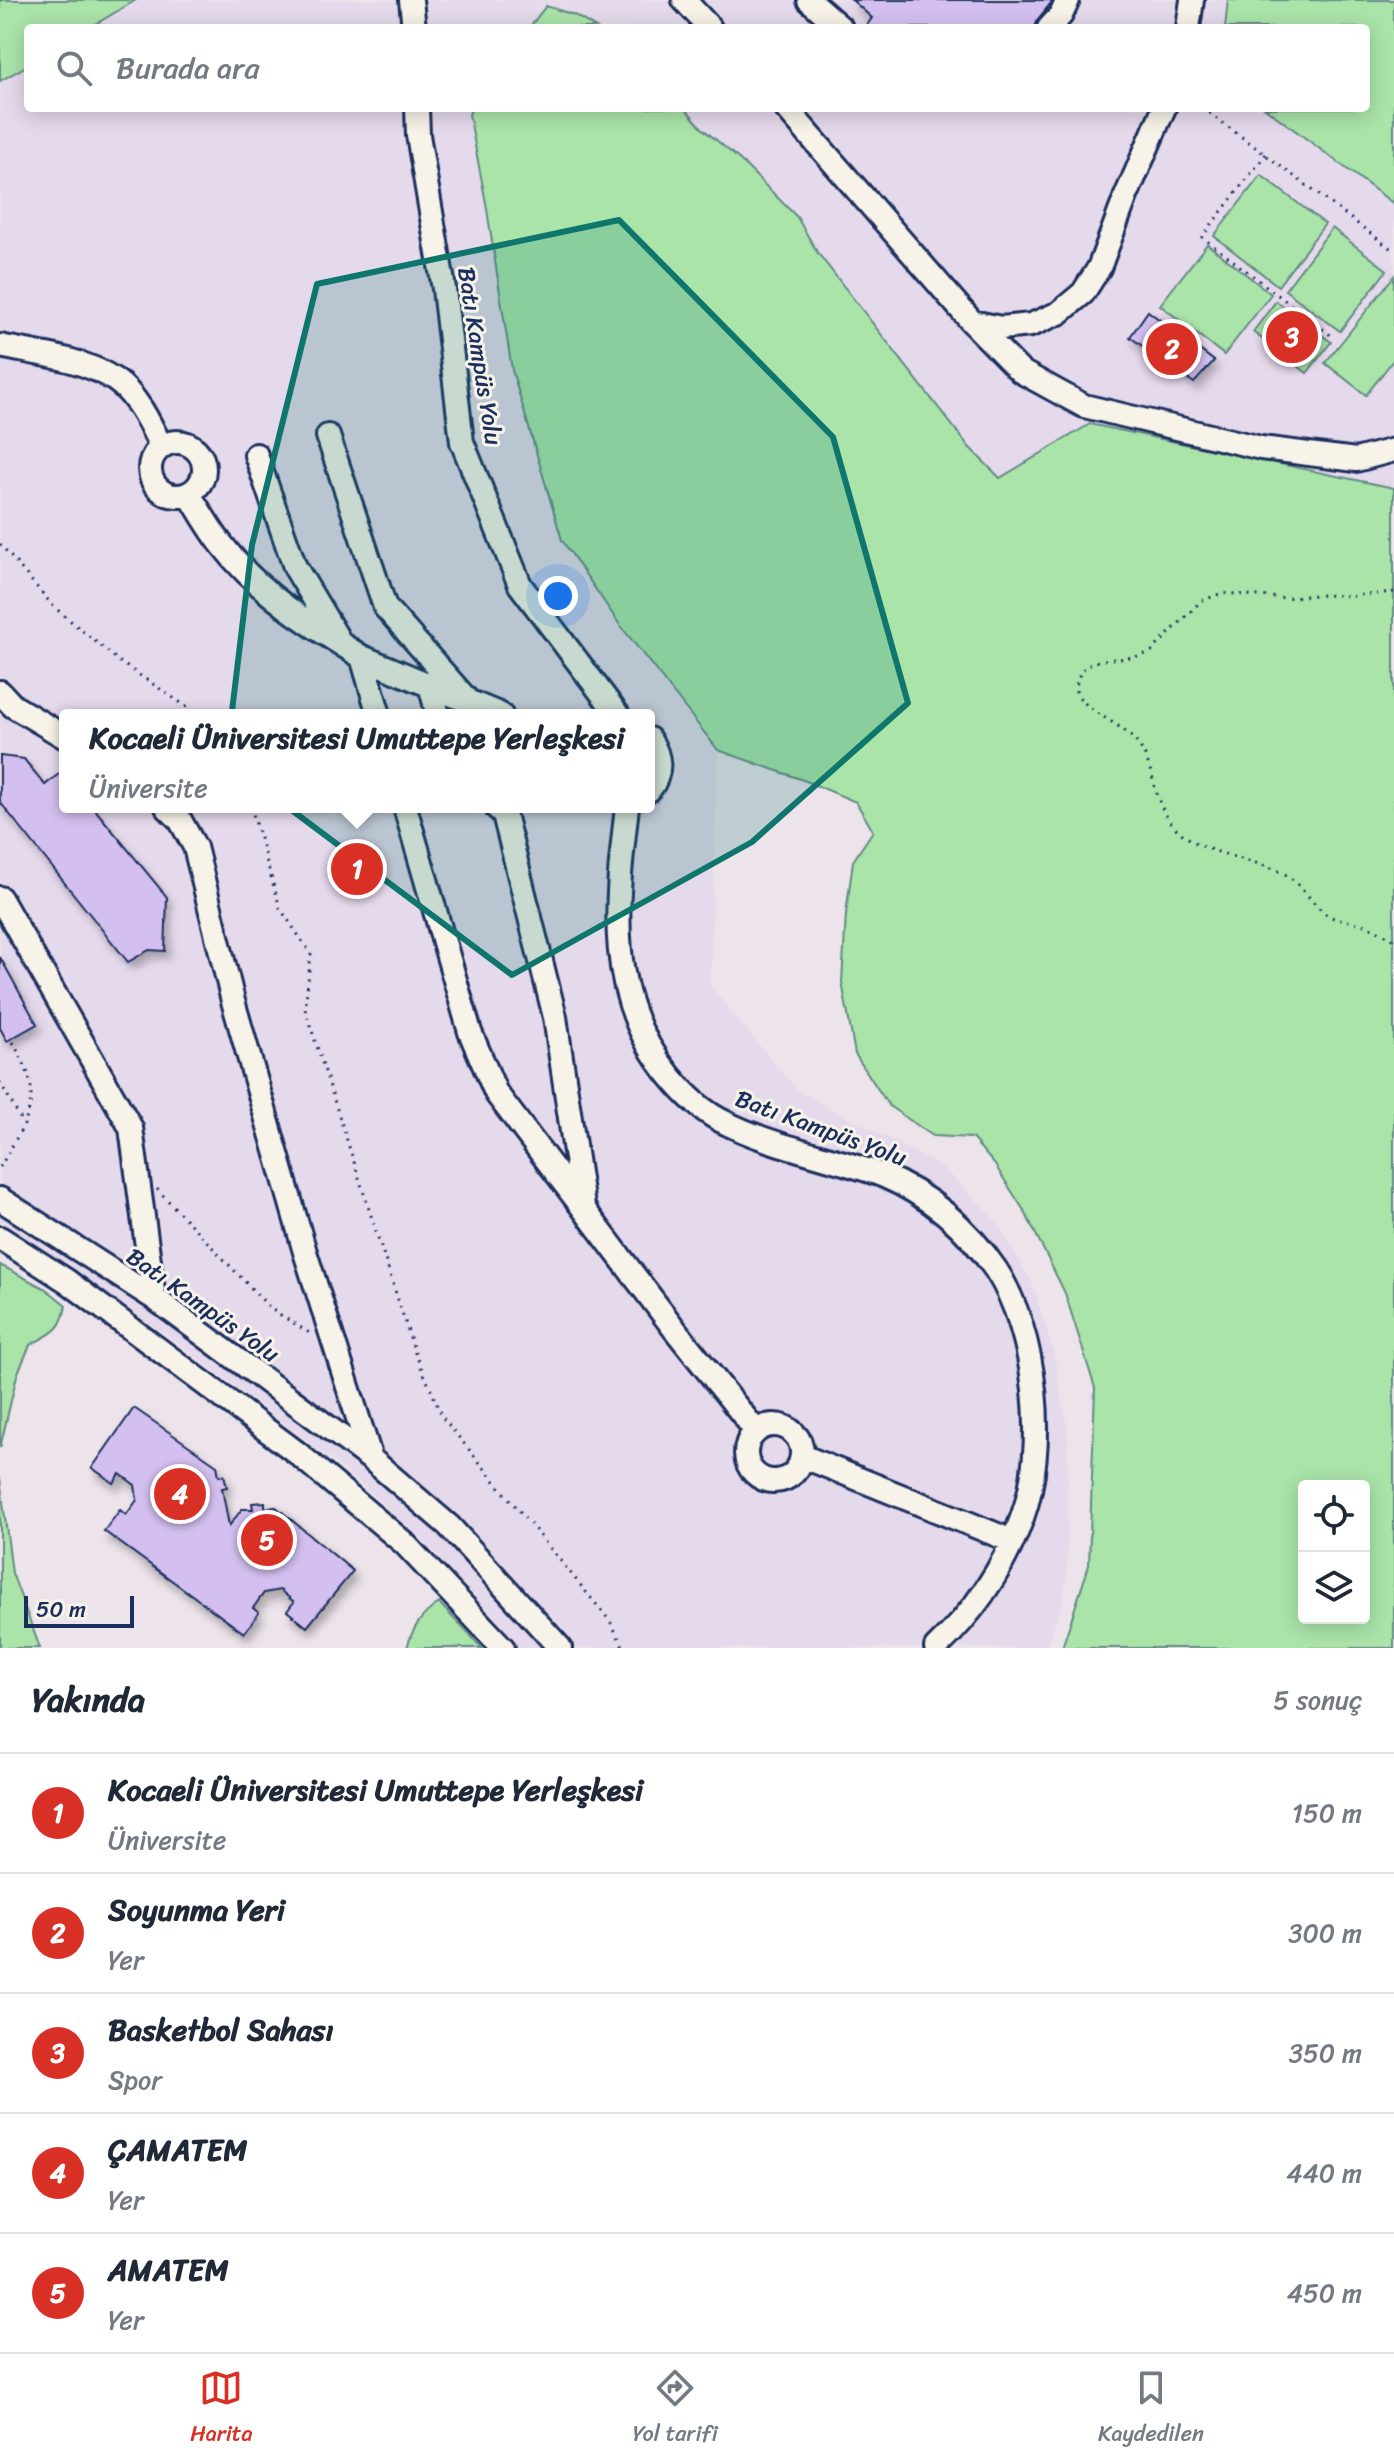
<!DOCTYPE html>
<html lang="tr">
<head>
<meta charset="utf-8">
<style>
  body { margin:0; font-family:Sriracha,sans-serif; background:#f2f2f3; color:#1f2937 }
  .controls { position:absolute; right:24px; bottom:24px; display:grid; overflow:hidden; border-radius:8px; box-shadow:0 4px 20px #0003 }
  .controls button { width:72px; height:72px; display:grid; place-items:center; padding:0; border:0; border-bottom:2px solid #e0e1e3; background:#fff; color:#1f2937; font:40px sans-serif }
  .scale { position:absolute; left:24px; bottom:20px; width:110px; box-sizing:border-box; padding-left:8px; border:4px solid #1b2f5e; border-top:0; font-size:22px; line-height:28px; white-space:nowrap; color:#1b2f5e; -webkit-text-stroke:6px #f7f3e8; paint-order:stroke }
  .you { position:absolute; left:558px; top:596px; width:28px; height:28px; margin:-20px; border:6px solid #fff; border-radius:50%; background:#1a73e8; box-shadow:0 0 0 12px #1a73e833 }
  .badge { display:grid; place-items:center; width:52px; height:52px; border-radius:50%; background:#d93025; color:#fff; font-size:26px; font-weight:700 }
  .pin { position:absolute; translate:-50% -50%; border:4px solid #fff; box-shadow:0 2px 8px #0006 }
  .popup { position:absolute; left:59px; top:709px; width:596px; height:104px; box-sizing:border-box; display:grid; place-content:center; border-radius:8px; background:#fff; filter:drop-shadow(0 2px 6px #0005); font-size:26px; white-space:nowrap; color:#747a83 }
  .popup b { font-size:30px; color:#1f2937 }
  .popup::after { content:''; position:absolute; left:50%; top:100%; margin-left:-16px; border:16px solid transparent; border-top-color:#fff }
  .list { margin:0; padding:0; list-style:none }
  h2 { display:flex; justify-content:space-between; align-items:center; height:104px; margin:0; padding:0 32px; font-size:34px }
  h2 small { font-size:26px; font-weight:400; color:#747a83 }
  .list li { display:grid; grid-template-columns:52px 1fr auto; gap:24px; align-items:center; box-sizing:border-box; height:120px; padding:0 32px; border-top:2px solid #e0e1e3 }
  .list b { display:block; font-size:30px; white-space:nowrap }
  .list p { margin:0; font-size:26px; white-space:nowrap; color:#747a83 }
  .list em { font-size:26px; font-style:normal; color:#747a83 }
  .icon { flex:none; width:44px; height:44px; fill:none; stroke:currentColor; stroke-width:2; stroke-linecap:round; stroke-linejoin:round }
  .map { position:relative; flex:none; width:1394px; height:1648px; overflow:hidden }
  .search { position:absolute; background:#fff; box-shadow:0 4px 20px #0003; left:24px; right:24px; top:24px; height:88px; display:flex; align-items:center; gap:20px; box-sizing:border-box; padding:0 28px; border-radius:8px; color:#747a83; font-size:30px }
  .sheet { height:704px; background:#fff }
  nav { display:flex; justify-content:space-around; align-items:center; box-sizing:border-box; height:112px; border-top:2px solid #e0e1e3; background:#fff; font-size:22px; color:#747a83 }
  nav a { display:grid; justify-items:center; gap:4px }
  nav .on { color:#d93025 }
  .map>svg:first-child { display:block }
  .built { fill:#e5d9ec; fill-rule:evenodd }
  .green { fill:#aae4a9; stroke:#628a84; stroke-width:2; fill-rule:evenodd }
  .building { fill:#d4c0f0; stroke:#1b2f5e; stroke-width:2; filter:url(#shadow) }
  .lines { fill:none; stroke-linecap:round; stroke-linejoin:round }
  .minor-casing { stroke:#1b2f5e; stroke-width:28 }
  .path { stroke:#1b2f5e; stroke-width:3; stroke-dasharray:2 6; stroke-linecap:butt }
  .minor { stroke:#f7f3e8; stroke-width:22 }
  .marked { fill:#0f766e; fill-opacity:0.2; stroke:#0f766e; stroke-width:6; stroke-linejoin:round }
  .labels { text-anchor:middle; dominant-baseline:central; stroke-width:6; stroke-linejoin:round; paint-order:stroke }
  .street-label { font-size:24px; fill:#1b2f5e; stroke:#f7f3e8 }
</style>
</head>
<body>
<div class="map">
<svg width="1394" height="1648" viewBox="0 0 1394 1648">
  <defs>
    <filter id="shadow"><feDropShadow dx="4" dy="7" stdDeviation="4" flood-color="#0004"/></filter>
  </defs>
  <rect width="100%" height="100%" fill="#ece4ea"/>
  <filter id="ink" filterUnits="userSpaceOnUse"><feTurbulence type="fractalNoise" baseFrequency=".0125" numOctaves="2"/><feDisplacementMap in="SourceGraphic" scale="16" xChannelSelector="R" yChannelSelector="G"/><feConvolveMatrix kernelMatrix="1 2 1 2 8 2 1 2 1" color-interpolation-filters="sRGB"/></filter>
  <g filter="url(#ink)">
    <path class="built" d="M136,0H1394V488L1090,424L1000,479L970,448L817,252L797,217L740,160L702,128L685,108H1366V28H596L574,15L547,6L529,28H89Z
      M28,65V108H472L469,114L486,203L512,370L562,540L620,625L718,750L710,987L797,1090L943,1168L996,1220L1032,1283L1054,1354L1068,1433L1067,1570L1063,1600L1046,1648H522L425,1542L345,1470L174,1340L0,1221V81ZM65,715H649V807H65Z"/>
    <path class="green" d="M0,0H136L89,28H28V65L0,81Z
      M1228,0H1394V204L1265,108H1366V28H1225Z
      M546,6L574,15L596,28H529Z
      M472,108H685L702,128L740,160L797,217L817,252L970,448L1000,478L1090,424L1394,488V1648H1062L1089,1565L1095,1388L1065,1293L1025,1212L995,1165L972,1138L933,1136L889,1106L855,1054L842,982L846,914L853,861L873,831L856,802L806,781L718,750L620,625L562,540L512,370L486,203L469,114ZM1304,1486H1364V1618H1304Z
      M1261,175L1325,224L1278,286L1214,236Z
      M1332,228L1387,270L1340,331L1285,290Z
      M1207,244L1271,294L1224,355L1160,305Z
      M1394,276V359L1366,395L1325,363Z
      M1276,301L1331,342L1307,373L1253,332Z
      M0,1265L46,1289L66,1305C62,1331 52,1333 30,1345L17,1375L0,1448Z
      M0,1478L12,1573L40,1648H0Z
      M439,1603L482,1648H407C413,1627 421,1615 439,1603Z"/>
    <path class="building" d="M852,0H1050L1052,2L1038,19L1035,28H865L872,18Z
      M1148,311L1214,361L1194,383L1130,337Z
      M0,756L24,759L45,785L65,769V807H93L167,897L165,951L149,950L128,962L0,802Z
      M0,957L37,1024L7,1041L0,1028Z
      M134,1408L217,1465L219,1476L224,1475L227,1487L222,1488L229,1526L242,1509H253L252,1503L265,1502V1508L276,1507L353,1571L307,1627L287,1611L294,1602L280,1590L264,1593L253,1608L259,1613L244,1633L104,1531L120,1510L126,1515L137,1500L135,1485L120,1474L114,1483L92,1468Z"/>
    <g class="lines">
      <defs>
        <path id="minor" d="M411,0L414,28
          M684,0L710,28
          M809,0L841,28
          M1049,28L1061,15L1068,0
          M1188,28L1192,0
          M417,108L418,135L444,289L462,442L520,585L618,715
          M786,108L972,322L1001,328L1031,325L1059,313L1083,293L1099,268L1126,196L1164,108
          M972,322L1020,371L1084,406L1261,448L1356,460L1394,450
          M0,346C37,354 83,358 115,380C136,394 151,425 161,447
          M328,436L385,607L469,702
          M150 469a27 27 0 1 1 54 0a27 27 0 1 1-54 0Z
          M256,455L295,567L338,639
          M189,494C200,511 210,530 223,546C260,594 310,625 362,657
          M430,685L438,715
          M0,692L13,706L65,737
          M379,715L362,657L501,715
          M649,739C661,756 662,774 649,790
          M167,807L180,820L195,847L233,1001L305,1252L371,1459
          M405,807L470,1032L496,1093L676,1331L756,1431
          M496,807L504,814L555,1017L583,1206
          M627,807C616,901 604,997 670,1076C683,1092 701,1110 720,1120C770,1146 828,1156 882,1175C929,1195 967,1227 996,1270C1037,1333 1048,1447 1022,1518C1004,1568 975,1611 936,1648
          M0,898L131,1128L154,1298
          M0,1199L154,1298L371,1459L449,1526L560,1648
          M0,1238L67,1281L296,1452L404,1543L503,1648
          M746 1453a28 28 0 1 1 56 0a28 28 0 1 1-56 0Z
          M802,1456L1012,1541"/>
      </defs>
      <use href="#minor" class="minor-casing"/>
      <path class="path" d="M1203,108L1394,251
        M1266,154L1202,237L1333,337
        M0,544L54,607L120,662L199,715
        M1394,592L1356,596L1316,595L1284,598L1222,593L1201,601L1152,651C1120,668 1077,645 1076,693C1092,716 1121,722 1137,743C1157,768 1150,799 1174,826C1200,855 1248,857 1281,872C1300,881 1309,901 1326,914C1336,921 1349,920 1361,924C1373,927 1384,934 1394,940
        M251,807L280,908L311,954L305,1009L415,1353L443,1418L610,1621L624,1648
        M13,1042C30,1074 38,1089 24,1125
        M0,1082L24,1125L0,1167
        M157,1189L271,1309L311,1334"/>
      <use href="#minor" class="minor"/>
    </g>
  </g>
  <path class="marked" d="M619,220L833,437L908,703L752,842L512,975L226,761L252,545L317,284Z"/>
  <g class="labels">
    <g class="street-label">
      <text transform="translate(480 356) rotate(81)">Batı Kampüs Yolu</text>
      <text transform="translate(821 1128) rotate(20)">Batı Kampüs Yolu</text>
      <text transform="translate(203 1305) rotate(35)">Batı Kampüs Yolu</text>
    </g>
  </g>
</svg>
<div class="controls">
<button><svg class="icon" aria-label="locate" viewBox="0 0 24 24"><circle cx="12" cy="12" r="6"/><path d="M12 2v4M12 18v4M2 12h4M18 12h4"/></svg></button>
<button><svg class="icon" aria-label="layers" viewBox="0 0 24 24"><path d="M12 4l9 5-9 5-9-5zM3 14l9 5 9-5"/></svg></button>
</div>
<div class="scale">50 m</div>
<div class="you"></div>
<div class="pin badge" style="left:357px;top:869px">1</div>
<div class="popup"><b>Kocaeli Üniversitesi Umuttepe Yerleşkesi</b>Üniversite</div>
<div class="pin badge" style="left:1172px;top:349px">2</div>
<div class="pin badge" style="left:1292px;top:337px">3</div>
<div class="pin badge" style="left:180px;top:1494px">4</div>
<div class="pin badge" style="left:267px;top:1540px">5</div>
<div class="search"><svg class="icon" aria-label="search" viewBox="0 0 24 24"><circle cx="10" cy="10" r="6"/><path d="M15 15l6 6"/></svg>Burada ara</div>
</div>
<section class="sheet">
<h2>Yakında<small>5 sonuç</small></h2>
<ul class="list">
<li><span class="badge">1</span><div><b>Kocaeli Üniversitesi Umuttepe Yerleşkesi</b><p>Üniversite</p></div><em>150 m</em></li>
<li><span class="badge">2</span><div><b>Soyunma Yeri</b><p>Yer</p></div><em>300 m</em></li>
<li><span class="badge">3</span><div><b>Basketbol Sahası</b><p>Spor</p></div><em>350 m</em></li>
<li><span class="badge">4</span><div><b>ÇAMATEM</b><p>Yer</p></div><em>440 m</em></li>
<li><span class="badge">5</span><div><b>AMATEM</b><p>Yer</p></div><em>450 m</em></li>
</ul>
</section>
<nav>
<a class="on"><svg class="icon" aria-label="map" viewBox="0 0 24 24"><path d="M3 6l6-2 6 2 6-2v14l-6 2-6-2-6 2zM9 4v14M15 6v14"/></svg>Harita</a>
<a><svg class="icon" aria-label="directions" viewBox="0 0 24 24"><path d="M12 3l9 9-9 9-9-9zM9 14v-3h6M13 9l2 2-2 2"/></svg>Yol tarifi</a>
<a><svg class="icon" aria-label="saved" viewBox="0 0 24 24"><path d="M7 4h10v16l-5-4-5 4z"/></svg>Kaydedilen</a>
</nav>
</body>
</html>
